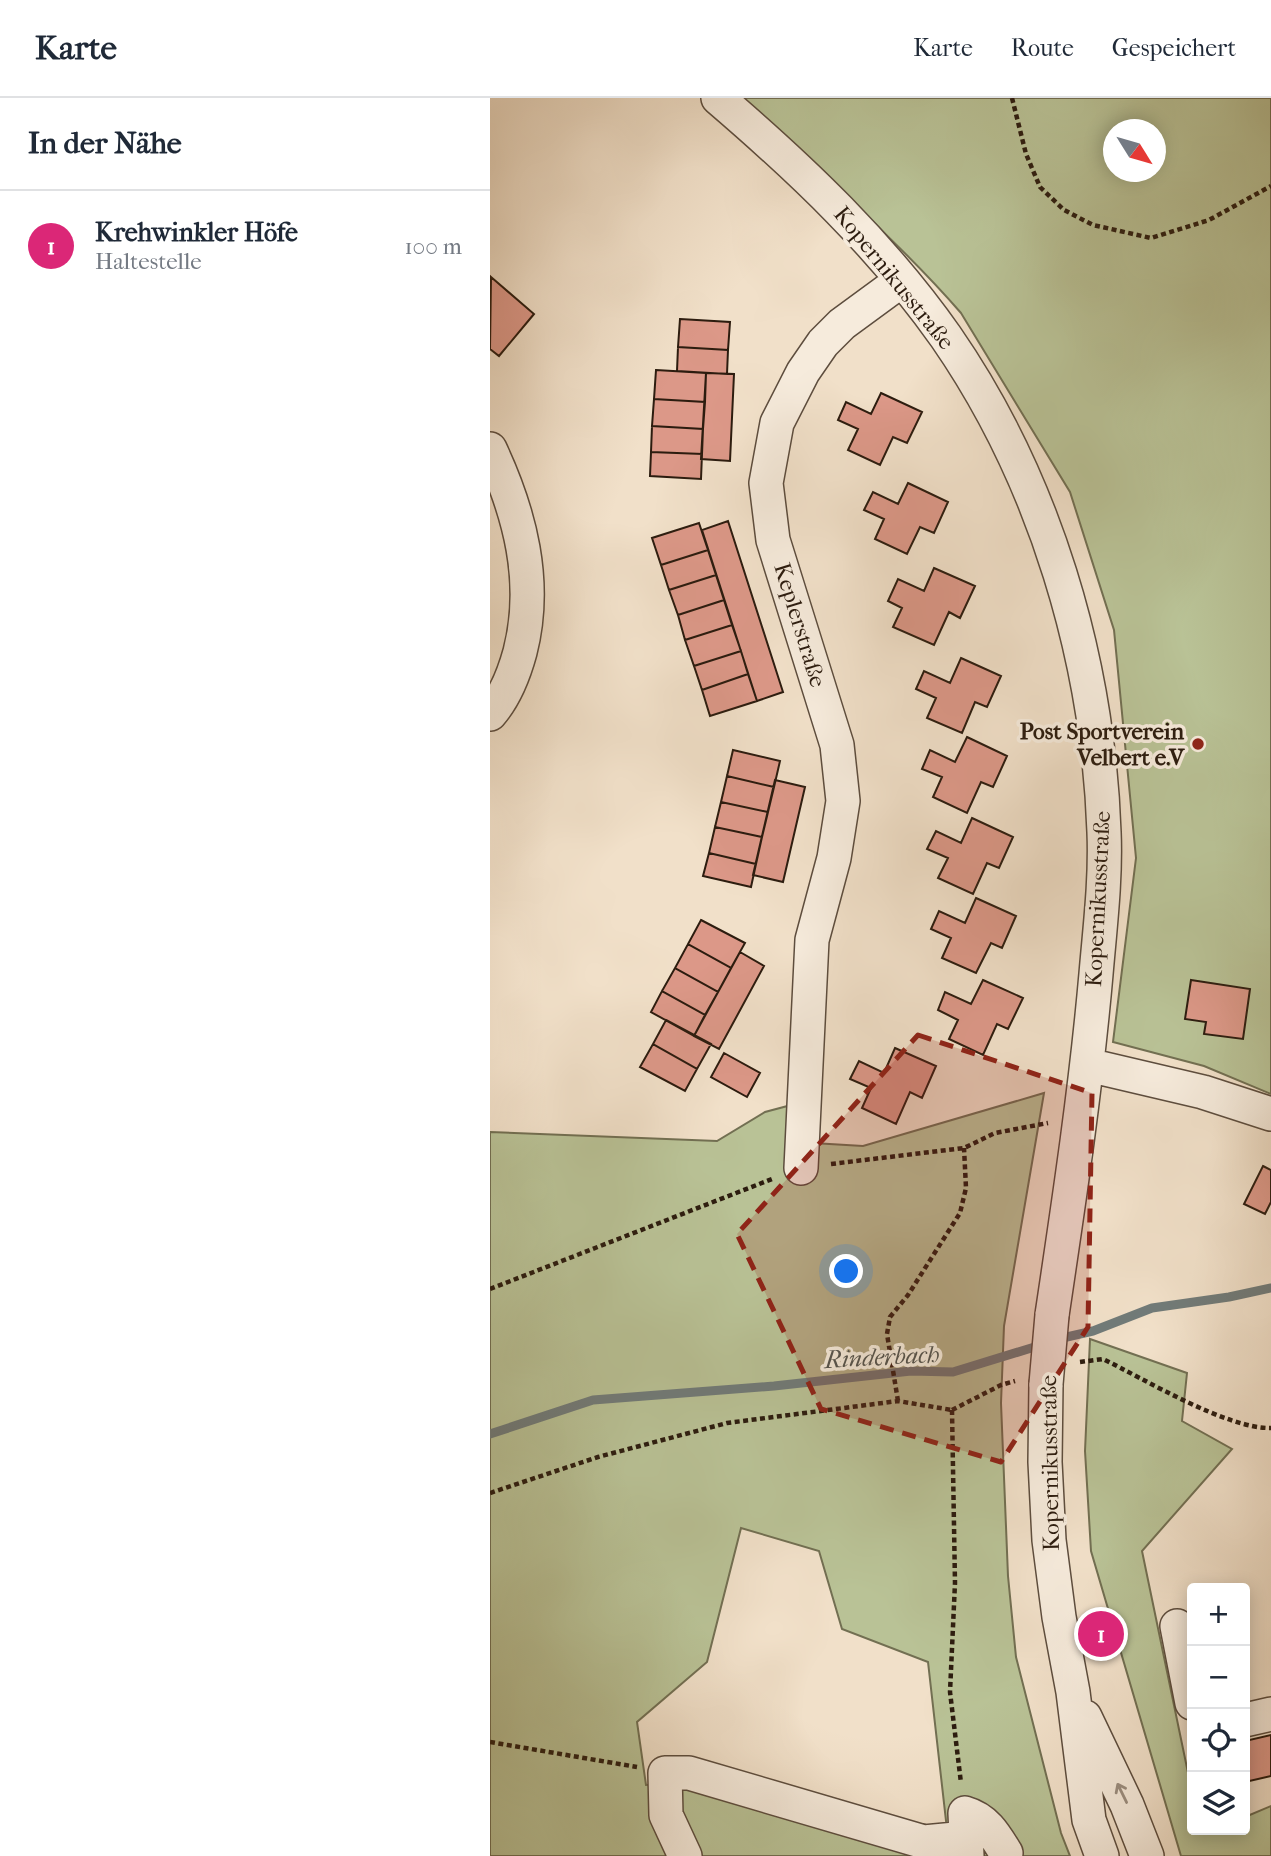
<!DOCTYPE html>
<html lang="de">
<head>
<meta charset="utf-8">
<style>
  body { margin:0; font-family:"IM FELL French Canon",serif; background:#f2f2f3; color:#1f2937 }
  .controls { position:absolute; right:21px; bottom:21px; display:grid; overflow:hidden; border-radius:7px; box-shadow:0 4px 18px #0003 }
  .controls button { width:63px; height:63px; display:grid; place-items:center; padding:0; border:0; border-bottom:2px solid #e0e1e3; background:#fff; color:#1f2937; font:35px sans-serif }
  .compass { position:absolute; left:613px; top:21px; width:63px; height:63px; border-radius:50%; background:#fff; box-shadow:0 4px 18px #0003; rotate:127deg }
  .you { position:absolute; left:357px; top:1174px; width:24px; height:24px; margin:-18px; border:5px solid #fff; border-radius:50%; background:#1a73e8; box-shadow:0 0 0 10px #1a73e833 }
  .badge { display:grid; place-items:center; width:46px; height:46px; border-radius:50%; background:#db2777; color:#fff; font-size:23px; font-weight:700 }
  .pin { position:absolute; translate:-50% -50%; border:4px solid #fff; box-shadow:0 2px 7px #0006 }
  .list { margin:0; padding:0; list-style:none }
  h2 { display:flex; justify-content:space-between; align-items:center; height:91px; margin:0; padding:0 28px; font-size:30px }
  h2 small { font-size:23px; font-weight:400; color:#747a83 }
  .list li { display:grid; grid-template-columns:46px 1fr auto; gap:21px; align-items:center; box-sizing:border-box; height:112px; padding:0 28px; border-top:2px solid #e0e1e3 }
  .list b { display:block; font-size:26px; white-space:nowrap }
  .list p { margin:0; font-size:23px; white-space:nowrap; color:#747a83 }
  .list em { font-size:23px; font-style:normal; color:#747a83 }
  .icon { flex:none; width:38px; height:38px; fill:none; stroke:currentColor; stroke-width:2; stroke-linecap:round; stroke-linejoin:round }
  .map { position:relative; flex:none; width:781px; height:1758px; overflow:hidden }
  header { display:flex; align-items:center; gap:42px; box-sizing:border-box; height:98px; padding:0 35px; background:#fff; border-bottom:2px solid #e0e1e3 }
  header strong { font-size:33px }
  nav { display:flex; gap:38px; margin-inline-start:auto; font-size:24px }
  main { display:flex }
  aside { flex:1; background:#fff }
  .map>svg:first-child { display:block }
  .green { fill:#b9c296; stroke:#726f52; stroke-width:2; fill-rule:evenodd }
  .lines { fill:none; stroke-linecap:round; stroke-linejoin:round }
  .stream { stroke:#717b79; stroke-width:9 }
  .building { fill:#dc9888; stroke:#2c1c0f; stroke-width:2 }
  .minor-casing { stroke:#5d4d3e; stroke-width:36 }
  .path { stroke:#2c1c0f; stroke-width:4.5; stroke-dasharray:5 3.5; stroke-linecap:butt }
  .minor { stroke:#f6ebdc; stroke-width:33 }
  .minor-bridge-casing { stroke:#5d4d3e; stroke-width:36; stroke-linecap:butt }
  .minor-bridge { stroke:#f6ebdc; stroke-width:33 }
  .oneway { stroke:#9b8e80 }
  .marked { fill:#8f2418; fill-opacity:0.2; stroke:#8f2418; stroke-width:5; stroke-dasharray:14 9; stroke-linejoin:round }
  .poi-dot { fill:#8f2418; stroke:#f6ebdc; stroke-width:2.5 }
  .labels { text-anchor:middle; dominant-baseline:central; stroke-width:7; stroke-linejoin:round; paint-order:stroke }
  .street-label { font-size:23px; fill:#2c1c0f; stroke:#f6ebdc }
  .poi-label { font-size:23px; font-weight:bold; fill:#2c1c0f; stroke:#f6ebdc; text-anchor:end }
  .water-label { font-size:24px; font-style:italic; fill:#54534d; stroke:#f6ebdc }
</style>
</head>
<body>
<header>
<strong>Karte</strong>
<nav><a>Karte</a><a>Route</a><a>Gespeichert</a></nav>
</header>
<main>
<aside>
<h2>In der Nähe<small></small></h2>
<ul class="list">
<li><span class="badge">1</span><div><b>Krehwinkler Höfe</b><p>Haltestelle</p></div><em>100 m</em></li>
</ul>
</aside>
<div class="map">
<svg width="781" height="1758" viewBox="0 0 781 1758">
  <rect width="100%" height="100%" fill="#f1e0c9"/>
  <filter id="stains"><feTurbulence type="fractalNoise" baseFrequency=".00286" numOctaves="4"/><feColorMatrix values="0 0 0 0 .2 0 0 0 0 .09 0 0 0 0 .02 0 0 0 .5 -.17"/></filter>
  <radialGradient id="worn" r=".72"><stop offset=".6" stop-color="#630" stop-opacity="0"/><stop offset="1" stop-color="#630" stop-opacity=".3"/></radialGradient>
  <path class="green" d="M250,0H781V996L714,968L623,944L646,760L624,532L580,394L471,215C405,139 323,70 250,0ZM624,32H666V74H624Z
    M554,995L514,1228L511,1305L518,1478L526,1559L571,1735L580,1758H460L438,1564L352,1531L329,1453L251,1430L217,1564L147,1624L156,1687L197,1685L456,1758H0V1034L227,1043L275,1014L305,1006L323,1045L373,1048Z
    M600,1241L697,1275L692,1323L742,1351L652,1453L702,1694V1732H755V1719L781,1708V1758H691L601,1453L595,1353Z"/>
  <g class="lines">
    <path class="stream" d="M568,1241L603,1233L662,1210L739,1199L781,1190
      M0,1336L103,1302L284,1288L421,1273L463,1274L551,1247"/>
  </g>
  <path class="building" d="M1,179L44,216L9,258L0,251Z
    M190,221L240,224L238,252L188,249Z
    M188,249L238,252L237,276L187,273Z
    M166,272L216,275L215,304L164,301Z
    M216,275L244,276L240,363L211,361Z
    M391,295L432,314L417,345L403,339L390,367L358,352L368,331L348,322L356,304L381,316Z
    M164,301L215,304L213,331L162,328Z
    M162,328L213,331L212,356L161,354Z
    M161,354L212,356L211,381L160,378Z
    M418,385L458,404L444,435L430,429L417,456L385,441L394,421L374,412L383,394L408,406Z
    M238,423L293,594L267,603L212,432Z
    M209,425L218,452L171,467L162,440Z
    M218,452L226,477L179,492L171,467Z
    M444,470L485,488L470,520L459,514L444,547L403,529L412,510L398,503L408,481L434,493Z
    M226,477L234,502L188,517L179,492Z
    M234,502L242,527L195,542L188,517Z
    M242,527L251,553L204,568L195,542Z
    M251,553L258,576L212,592L204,568Z
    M471,560L511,578L497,609L485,604L472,635L437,620L446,600L426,591L434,573L460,585Z
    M258,576L267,603L220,618L212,592Z
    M477,639L517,658L503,689L491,684L477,715L443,699L452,679L432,671L440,652L465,664Z
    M243,652L290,663L284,689L237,678Z
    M237,678L284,689L278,714L231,704Z
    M285,682L315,689L293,784L263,777Z
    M231,704L278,714L272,739L225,729Z
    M482,720L523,739L509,770L497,765L483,796L448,780L458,760L437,751L446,733L471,745Z
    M225,729L272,739L266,766L219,755Z
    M219,755L266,766L261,789L213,778Z
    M486,800L526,818L512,850L501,845L486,875L452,860L461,840L441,831L449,813L475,825Z
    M211,822L255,845L241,870L198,846Z
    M198,846L241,870L228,894L185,870Z
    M250,854L274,868L229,951L204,938Z
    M185,870L228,894L215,917L172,893Z
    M493,882L533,900L518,931L507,926L493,957L459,941L468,922L448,912L455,894L481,906Z
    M701,882L760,891L753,941L714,936L716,924L695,921Z
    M172,893L215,917L204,938L161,914Z
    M176,922L221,946L207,971L163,946Z
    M163,946L207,971L195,993L150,969Z
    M405,950L446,968L432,1000L420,994L406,1026L372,1010L381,990L360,981L369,963L394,975Z
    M234,955L270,975L257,999L221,979Z
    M773,1068L781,1072V1104L775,1116L754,1106Z
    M781,1637V1678L755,1684V1643Z"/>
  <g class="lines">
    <defs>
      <path id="minor" d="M228,0C312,72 392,148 456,239C555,382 608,561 614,734C616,781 610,829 606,876C596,990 579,1103 562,1217
        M0,351C30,415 48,484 30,554C24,576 15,599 0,616
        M598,967L713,994L781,1016
        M311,1070L322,842L344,760L353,703L347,647L283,442L276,385L287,325L313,274L333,245L352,226L412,182
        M556,1286L555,1364L559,1442L569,1519L583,1594L599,1722L612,1758
        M687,1528L702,1605
        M595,1619L637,1707L657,1758
        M755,1622L781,1616
        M195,1758L176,1717L175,1675H199L434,1744L476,1740
        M477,1758L475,1715C496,1721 505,1737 516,1755"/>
    </defs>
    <use href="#minor" class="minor-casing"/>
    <path class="path" d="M522,0L536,56L550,89L574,112L603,127L661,140L719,122L781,88
      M341,1066L474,1050L505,1035L558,1025
      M0,1191L282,1081
      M590,1264L613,1261C654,1281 737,1331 781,1330
      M408,1303L397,1236L400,1219L418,1197L470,1115L476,1090L474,1050
      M462,1312L465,1485L460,1594L471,1685
      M462,1312L511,1287L525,1283
      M0,1395L108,1359L237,1325L408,1303L462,1312
      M0,1644L147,1669"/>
    <use href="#minor" class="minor"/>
    <defs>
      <path id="minor-bridge" d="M556,1286L562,1217"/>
    </defs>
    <use href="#minor-bridge" class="minor-bridge-casing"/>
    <use href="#minor-bridge" class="minor-bridge"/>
  </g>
  <defs><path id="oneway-shaft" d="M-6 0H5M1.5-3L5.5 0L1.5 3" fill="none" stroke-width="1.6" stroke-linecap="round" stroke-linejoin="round" transform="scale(1.75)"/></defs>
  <use class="oneway" href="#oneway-shaft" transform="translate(632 1695) rotate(-116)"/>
  <path class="marked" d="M428,937L602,995L598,1229L511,1364L331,1311L247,1136Z"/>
  <circle class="poi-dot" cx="708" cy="646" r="7"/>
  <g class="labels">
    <g class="street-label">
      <text transform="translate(404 180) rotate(51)">Kopernikusstraße</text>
      <text transform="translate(310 527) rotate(73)">Keplerstraße</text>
      <text transform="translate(608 801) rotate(-87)">Kopernikusstraße</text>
      <text transform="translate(560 1365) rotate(-91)">Kopernikusstraße</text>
    </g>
    <g class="poi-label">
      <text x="694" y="633">Post Sportverein<tspan x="694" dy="26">Velbert e.V</tspan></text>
    </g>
    <g class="water-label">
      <text transform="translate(392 1259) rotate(-3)">Rinderbach</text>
    </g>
  </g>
  <rect width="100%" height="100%" filter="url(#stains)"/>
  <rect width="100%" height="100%" fill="url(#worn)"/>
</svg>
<div class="controls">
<button>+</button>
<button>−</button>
<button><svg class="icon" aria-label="locate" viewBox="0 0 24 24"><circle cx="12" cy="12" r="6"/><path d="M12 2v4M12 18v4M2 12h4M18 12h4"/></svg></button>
<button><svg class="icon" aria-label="layers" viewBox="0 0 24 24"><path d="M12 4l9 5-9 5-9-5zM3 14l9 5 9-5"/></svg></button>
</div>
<svg class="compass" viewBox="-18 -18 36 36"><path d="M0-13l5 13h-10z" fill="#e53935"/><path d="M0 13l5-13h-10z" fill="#747a83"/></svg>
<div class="you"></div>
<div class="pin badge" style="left:611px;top:1536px">1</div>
</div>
</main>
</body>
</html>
